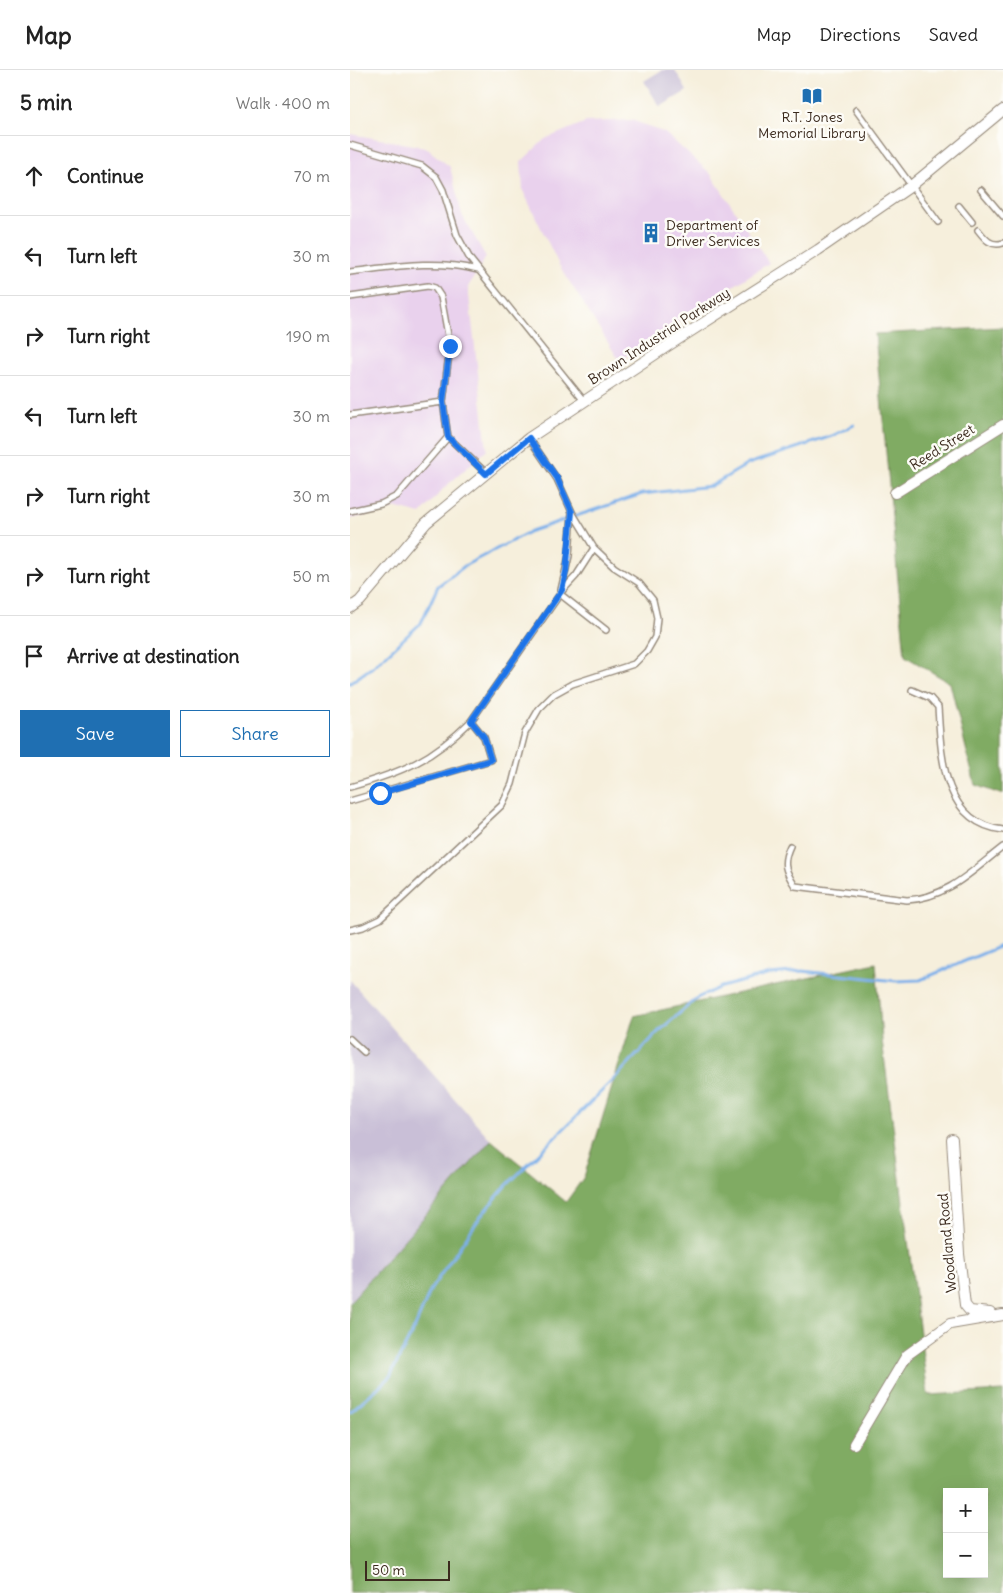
<!DOCTYPE html>
<html lang="en">
<head>
<meta charset="utf-8">
<style>
  body { margin:0; font-family:Delius,sans-serif; background:#f2f2f2; color:#222 }
  .controls { position:absolute; right:15px; bottom:15px; display:grid; overflow:hidden; border-radius:0px; box-shadow:0 5px 20px #0002 }
  .controls button { width:45px; height:45px; display:grid; place-items:center; padding:0; border:0; border-bottom:1px solid #e0e0e0; background:#fff; color:#222; font:25px sans-serif }
  .scale { position:absolute; left:15px; bottom:12px; width:85px; box-sizing:border-box; padding-left:5px; border:2px solid #3b2a1e; border-top:0; font-size:14px; line-height:18px; white-space:nowrap; color:#3b2a1e; -webkit-text-stroke:4px #fdfcf7; paint-order:stroke }
  .stop { position:absolute; width:15px; height:15px; margin:-11px; border:4px solid #1a73e8; border-radius:50%; background:#fff }
  .stop.end { background:#1a73e8; border-color:#fff; box-shadow:0 1px 5px #0008 }
  .list { margin:0; padding:0; list-style:none }
  h2 { display:flex; justify-content:space-between; align-items:center; height:65px; margin:0; padding:0 20px; font-size:21px }
  h2 small { font-size:16px; font-weight:400; color:#767676 }
  .list li { display:grid; grid-template-columns:32px 1fr auto; gap:15px; align-items:center; box-sizing:border-box; height:80px; padding:0 20px; border-top:1px solid #e0e0e0 }
  .list b { display:block; font-size:19px; white-space:nowrap }
  .list em { font-size:16px; font-style:normal; color:#767676 }
  .actions { display:flex; gap:10px; padding:15px 20px }
  .actions a { flex:1; padding:11px 0; border:1px solid #1f6fb2; border-radius:0px; text-align:center; font-size:18px; color:#1f6fb2 }
  .actions .main { background:#1f6fb2; color:#fff }
  .icon { flex:none; width:28px; height:28px; fill:none; stroke:currentColor; stroke-width:2; stroke-linecap:round; stroke-linejoin:round }
  .map { position:relative; flex:none; width:653px; height:1523px; overflow:hidden }
  header { display:flex; align-items:center; gap:30px; box-sizing:border-box; height:70px; padding:0 25px; background:#fff; border-bottom:1px solid #e0e0e0 }
  header strong { font-size:24px }
  nav { display:flex; gap:28px; margin-inline-start:auto; font-size:18px }
  main { display:flex }
  aside { flex:1; background:#fff }
  .map>svg:first-child { display:block }
  .built { fill:#e9d1ed }
  .industrial { fill:#c9bfd7 }
  .forest { fill:#80ab63; stroke:#5e6a40; fill-rule:evenodd }
  .lines { fill:none; stroke-linecap:round; stroke-linejoin:round }
  .stream { stroke:#7db0ea; stroke-width:3 }
  .lane-casing { stroke:#988c7d; stroke-width:8 }
  .street-casing { stroke:#988c7d; stroke-width:12 }
  .lane { stroke:#fff; stroke-width:5 }
  .street { stroke:#fff; stroke-width:10 }
  .route { stroke:#1a73e8; stroke-width:6 }
  .labels { text-anchor:middle; dominant-baseline:central; stroke-width:5; stroke-linejoin:round; paint-order:stroke }
  .poi-label { font-size:14px; fill:#3b2a1e; stroke:#fdfcf7 }
  .street-label { font-size:14px; fill:#3b2a1e; stroke:#fdfcf7 }
</style>
</head>
<body>
<header>
<strong>Map</strong>
<nav><a>Map</a><a>Directions</a><a>Saved</a></nav>
</header>
<main>
<aside>
<h2>5 min<small>Walk · 400 m</small></h2>
<ul class="list">
<li><svg class="icon" aria-label="ahead" viewBox="0 0 24 24"><path d="M12 20V5M6 11l6-6 6 6"/></svg><div><b>Continue</b></div><em>70 m</em></li>
<li><svg class="icon" aria-label="left" viewBox="0 0 24 24"><path d="M17 20v-9H6M10 6l-5 5 5 5"/></svg><div><b>Turn left</b></div><em>30 m</em></li>
<li><svg class="icon" aria-label="right" viewBox="0 0 24 24"><path d="M7 20v-9h11M14 6l5 5-5 5"/></svg><div><b>Turn right</b></div><em>190 m</em></li>
<li><svg class="icon" aria-label="left" viewBox="0 0 24 24"><path d="M17 20v-9H6M10 6l-5 5 5 5"/></svg><div><b>Turn left</b></div><em>30 m</em></li>
<li><svg class="icon" aria-label="right" viewBox="0 0 24 24"><path d="M7 20v-9h11M14 6l5 5-5 5"/></svg><div><b>Turn right</b></div><em>30 m</em></li>
<li><svg class="icon" aria-label="right" viewBox="0 0 24 24"><path d="M7 20v-9h11M14 6l5 5-5 5"/></svg><div><b>Turn right</b></div><em>50 m</em></li>
<li><svg class="icon" aria-label="arrive" viewBox="0 0 24 24"><path d="M6 21V4h12l-3 4 3 4H6"/></svg><div><b>Arrive at destination</b></div></li>
</ul>
<div class="actions"><a class="main">Save</a><a>Share</a></div>
</aside>
<div class="map">
<svg width="653" height="1523" viewBox="0 0 653 1523">
  <rect width="100%" height="100%" fill="#fdfcf7"/>
  <filter id="ink" filterUnits="userSpaceOnUse"><feTurbulence type="fractalNoise" baseFrequency=".02" numOctaves="2"/><feDisplacementMap in="SourceGraphic" scale="10" xChannelSelector="R" yChannelSelector="G"/><feConvolveMatrix kernelMatrix="1 2 1 2 8 2 1 2 1" color-interpolation-filters="sRGB"/></filter>
  <filter id="wash" filterUnits="userSpaceOnUse"><feTurbulence type="fractalNoise" baseFrequency=".0096" numOctaves="4" result="noise"/><feDisplacementMap in="SourceGraphic" scale="20" xChannelSelector="R" yChannelSelector="G"/><feGaussianBlur stdDeviation="1.12" result="paint"/><feColorMatrix in="noise" values="0 0 0 0 0 0 0 0 0 0 0 0 0 0 0 0 0 1.4 0 .05"/><feComposite in="paint" operator="in"/></filter>
  <g filter="url(#wash)">
    <rect width="100%" height="100%" fill="#f6efdc"/>
    <path class="built" d="M282,50L315,63L360,103L419,193L269,290L209,195L173,121L171,92L195,69L236,52Z
      M0,64L75,77L100,97L112,145L136,187L118,217L137,380L93,419L71,444L47,438L0,449Z"/>
    <path class="industrial" d="M312,0H325L337,21L310,37L294,11Z
      M0,910L141,1070L0,1232Z"/>
    <path class="forest" d="M653,257V725L625,715L600,613L555,586L525,264Z
      M526,893L532,970L578,1325L653,1321V1523H0V1232L141,1070L216,1132L234,1107L284,946ZM597,1422H634V1504H597Z"/>
    <g class="lines">
      <path class="stream" d="M0,613L24,596L71,553L88,516L116,495L181,461L292,424L361,416L398,394L482,366L504,355
        M0,1342L39,1308L65,1257L81,1219L133,1143L157,1115L266,1007L308,962L347,928L371,917L420,904L452,901L546,911L570,910L653,875"/>
    </g>
  </g>
  <g filter="url(#ink)">
    <g class="lines">
      <defs>
        <path id="lane" d="M506,40L588,152
          M0,75L72,96L86,107L93,120L107,165L120,189L234,331
          M631,120L653,146
          M609,136L622,152
          M628,160C635,169 641,177 653,173
          M0,202C43,197 85,189 128,200
          M0,227L78,216L85,218L91,227L100,276L93,332L98,367
          M0,345L93,332
          M179,368L207,409L222,442
          M0,441L31,434L47,426L98,367L136,403
          M212,521L226,506L244,478L222,442L219,486L210,524L256,560
          M562,620L580,628L588,637C591,685 592,752 653,760
          M0,717C53,702 82,690 121,651
          M0,731L141,690L134,667L121,651L210,524
          M440,776C432,793 435,801 445,816L557,830C597,828 623,800 653,777
          M0,860L13,857L30,849L152,735L162,714L175,663L189,639L204,624L222,614L284,594L297,581L305,567L307,548L303,530L289,513L264,497L244,478
          M0,969L14,982"/>
        <path id="street" d="M545,423L653,355
          M0,538L10,531L76,453L179,368L319,275L468,180L561,116L653,40
          M602,1069L609,1184L615,1235L620,1241L640,1243
          M504,1374L557,1285L600,1254L653,1245"/>
      </defs>
      <use href="#lane" class="lane-casing"/>
      <use href="#street" class="street-casing"/>
      <use href="#lane" class="lane"/>
      <use href="#street" class="street"/>
    </g>
  </g>
  <g class="lines" filter="url(#ink)">
    <path class="route" d="M30,723L141,690L134,667L121,651L212,520L216,502L222,442L207,408L179,368L136,404L98,367L93,332L100,276"/>
  </g>
  <defs>
    <symbol id="library-bare" viewBox="-9 -9 18 18"><path d="M-6-4Q-3-5.5-.7-3.5V5Q-3 3-6 4ZM6-4Q3-5.5 .7-3.5V5Q3 3 6 4Z" fill="#1f6fb2" stroke="#fdfcf7" stroke-width="2.5" paint-order="stroke"/></symbol>
    <symbol id="building-bare" viewBox="-9 -9 18 18"><path d="M-4-6H4V6H1V3H-1V6H-4ZM-2.5-4.3h1.7v1.8h-1.7ZM.8-4.3h1.7v1.8H.8ZM-2.5-1h1.7V.8h-1.7ZM.8-1h1.7V.8H.8Z" fill="#1f6fb2" stroke="#fdfcf7" stroke-width="2.5" paint-order="stroke"/></symbol>
  </defs>
  <g fill-rule="evenodd">
    <use href="#library-bare" x="448" y="12" width="28" height="28"/>
    <use href="#building-bare" x="287" y="149" width="28" height="28"/>
  </g>
  <g class="labels">
    <g class="poi-label">
      <text x="462" y="47">R.T. Jones<tspan x="462" dy="16">Memorial Library</tspan></text>
      <text x="316" y="155" text-anchor="start">Department of<tspan x="316" dy="16">Driver Services</tspan></text>
    </g>
    <g class="street-label">
      <text transform="translate(309 266) rotate(-33)">Brown Industrial Parkway</text>
      <text transform="translate(592 377) rotate(-32)">Reed Street</text>
      <text transform="translate(597 1173) rotate(-95)">Woodland Road</text>
    </g>
  </g>
</svg>
<div class="controls">
<button>+</button>
<button>−</button>
</div>
<div class="scale">50 m</div>
<div class="stop" style="left:30px;top:723px"></div>
<div class="stop end" style="left:100px;top:276px"></div>
</div>
</main>
</body>
</html>
